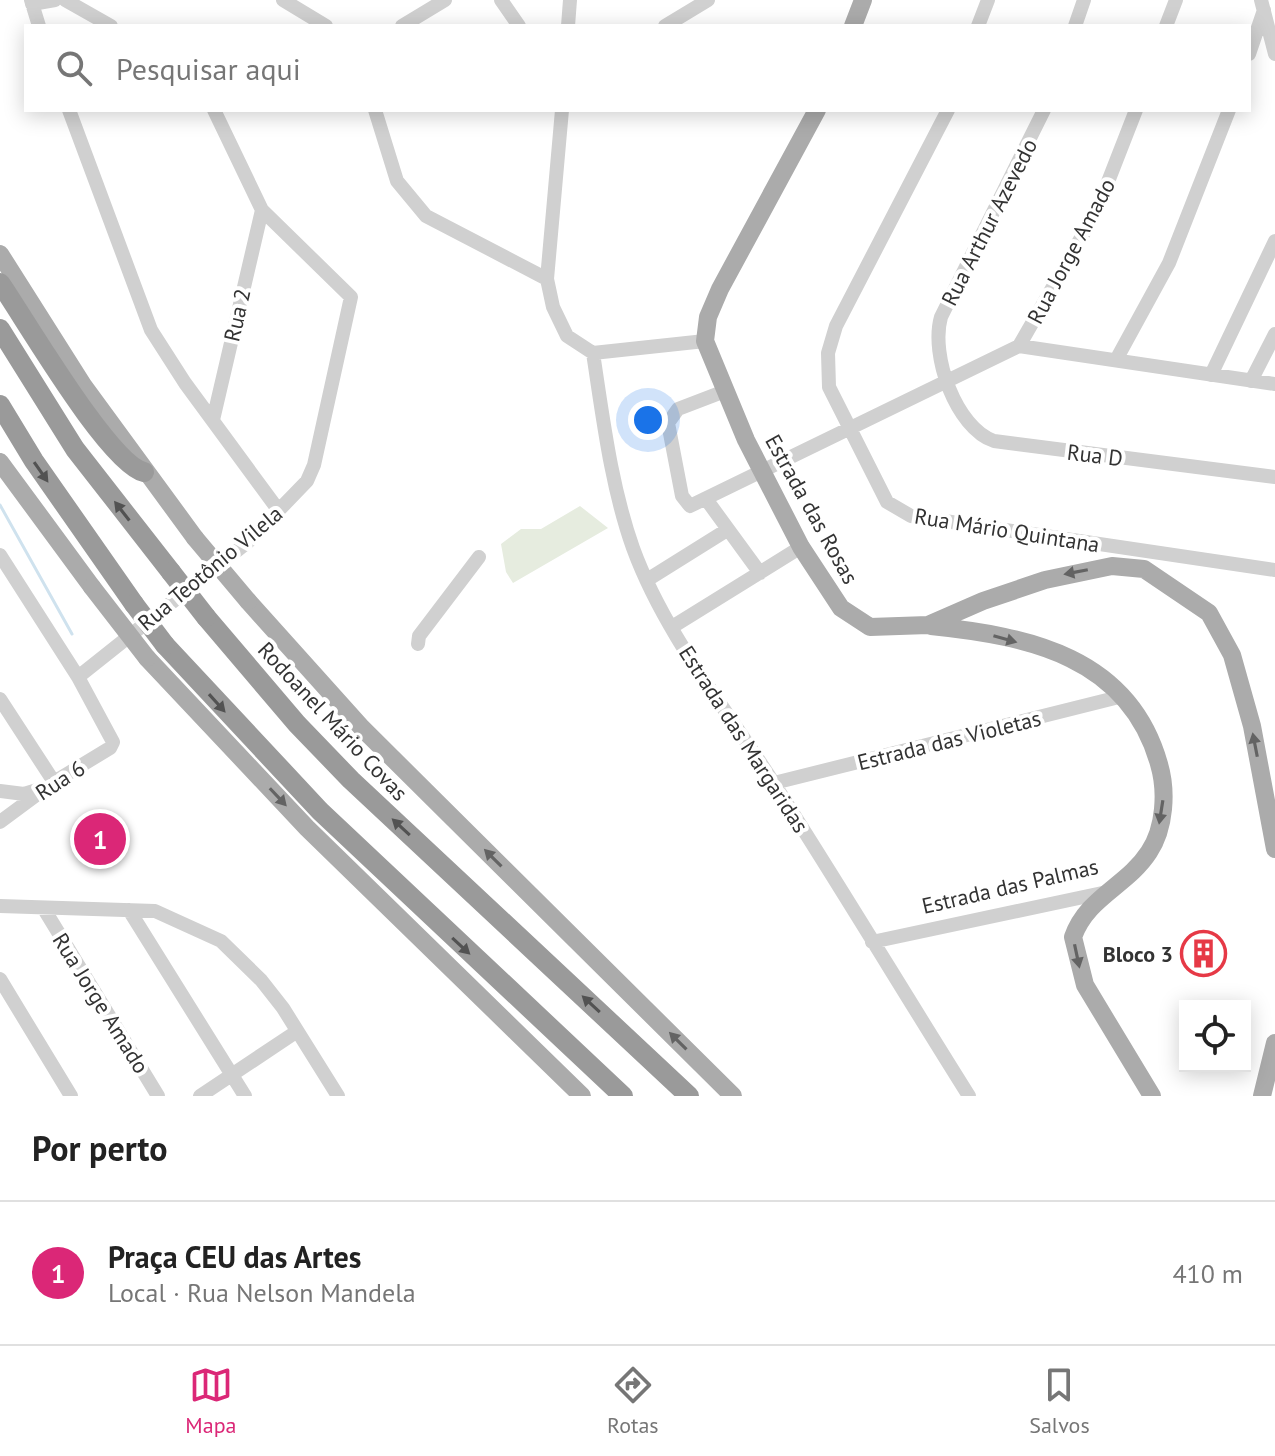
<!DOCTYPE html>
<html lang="pt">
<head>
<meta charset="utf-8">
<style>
  body { margin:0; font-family:"PT Sans",sans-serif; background:#f2f2f2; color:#222 }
  .controls { position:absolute; right:24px; bottom:24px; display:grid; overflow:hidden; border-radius:0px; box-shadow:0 4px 20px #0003 }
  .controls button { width:72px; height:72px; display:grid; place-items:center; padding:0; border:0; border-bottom:2px solid #e0e0e0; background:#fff; color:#222; font:40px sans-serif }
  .you { position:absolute; left:648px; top:420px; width:28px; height:28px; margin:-20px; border:6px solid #fff; border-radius:50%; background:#1a73e8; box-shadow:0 0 0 12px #1a73e833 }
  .badge { display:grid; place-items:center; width:52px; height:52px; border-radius:50%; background:#db2777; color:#fff; font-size:26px; font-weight:700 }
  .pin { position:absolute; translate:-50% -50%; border:4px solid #fff; box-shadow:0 2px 8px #0006 }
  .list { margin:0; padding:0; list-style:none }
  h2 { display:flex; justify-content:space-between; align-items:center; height:104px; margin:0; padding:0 32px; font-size:34px }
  h2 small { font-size:26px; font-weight:400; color:#767676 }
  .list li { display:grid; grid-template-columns:52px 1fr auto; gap:24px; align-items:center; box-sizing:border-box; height:144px; padding:0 32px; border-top:2px solid #e0e0e0 }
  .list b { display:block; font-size:30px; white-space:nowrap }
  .list p { margin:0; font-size:26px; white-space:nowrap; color:#767676 }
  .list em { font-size:26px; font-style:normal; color:#767676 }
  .icon { flex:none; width:44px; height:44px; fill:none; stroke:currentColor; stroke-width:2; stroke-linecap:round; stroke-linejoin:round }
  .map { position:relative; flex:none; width:1275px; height:1096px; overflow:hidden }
  .search { position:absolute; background:#fff; box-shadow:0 4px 20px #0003; left:24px; right:24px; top:24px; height:88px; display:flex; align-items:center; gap:20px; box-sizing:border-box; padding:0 28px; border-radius:0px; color:#767676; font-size:30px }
  .sheet { height:248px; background:#fff }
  nav { display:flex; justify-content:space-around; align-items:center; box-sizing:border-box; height:112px; border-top:2px solid #e0e0e0; background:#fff; font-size:22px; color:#767676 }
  nav a { display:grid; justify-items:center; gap:4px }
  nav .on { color:#db2777 }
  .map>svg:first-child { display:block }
  .green { fill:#e6ecdf }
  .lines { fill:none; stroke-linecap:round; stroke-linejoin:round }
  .stream { stroke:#cfe2ee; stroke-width:3 }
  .minor { stroke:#d0d0d0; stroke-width:14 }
  .major { stroke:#ababab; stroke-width:18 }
  .highway { stroke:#9a9a9a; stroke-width:20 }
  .major-bridge { stroke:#ababab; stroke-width:18 }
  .highway-bridge { stroke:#9a9a9a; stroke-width:20 }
  .oneway { fill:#525252 }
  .oneway2 { fill:#636363 }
  .labels { text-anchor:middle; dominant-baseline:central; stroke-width:8; stroke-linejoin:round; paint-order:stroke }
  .street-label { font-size:22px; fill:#333; stroke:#fff }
  .poi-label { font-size:22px; font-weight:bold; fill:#333; stroke:#fff; text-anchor:end }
</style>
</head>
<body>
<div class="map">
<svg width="1275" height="1096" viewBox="0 0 1275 1096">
  <rect width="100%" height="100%" fill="#fff"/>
  <path class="green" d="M580,506L608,528L513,583L506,572L501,544L521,529H541Z"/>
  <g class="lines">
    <path class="stream" d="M0,505L72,634"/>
    <path class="minor" d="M31,0L39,26
      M65,0L111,26
      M283,0L326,26
      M501,0L519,26
      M1261,0L1275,54
      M32,4L55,0
      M402,26L445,0
      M568,26L570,0
      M665,26L708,0
      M978,26L988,0
      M1075,26L1084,0
      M1166,26L1176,0
      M1249,54L1264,10
      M69,110L151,330L185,383L279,511
      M375,110L397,181L426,216L547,279
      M562,110L547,279L553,307L567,336L593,353L705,341
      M948,110L836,326L828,353L829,387L887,502L911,516L1275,570
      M1044,110L941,317C930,355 956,428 994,441L1275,477
      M1019,346L1097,210L1136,110
      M593,353C603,418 611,486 633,548C664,633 725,707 773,782C840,886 903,991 969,1096
      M1116,360L1169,263L1229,110
      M1211,375L1275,241
      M1251,381L1275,334
      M725,391L678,409L668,423L682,496L690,506L1019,346L1275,384
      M213,420L262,210
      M706,499L760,573
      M0,555L78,677L113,742L110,748L54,782L0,822
      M647,580L727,530
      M672,627L801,547
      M418,644L419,636L479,557
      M78,677L249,541L307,481L314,465L351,297L262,210L214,110
      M0,699L54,782
      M774,783L1123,696
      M0,791L24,794L37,790
      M0,906L155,911L221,941L261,980L283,1008L338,1096
      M44,909L158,1096
      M129,910L245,1096
      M872,942L1107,892
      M0,979L71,1096
      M200,1096L296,1032"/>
    <path class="major" d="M853,26L863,0
      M817,110L720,289L708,317L705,341L746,440L801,547L841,608L870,627L928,625L983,601L1045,580L1112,566L1144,569L1209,613L1232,655L1252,726L1275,849
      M0,254L83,385L195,538
      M0,462L92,587
      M248,601L362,728L733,1096
      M931,626C1029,636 1129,657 1159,764C1167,791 1165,828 1149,852C1127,886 1087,897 1073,937L1085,985L1152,1096
      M147,658L307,828L582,1096
      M1262,1096L1275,1043"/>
    <path class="highway" d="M0,283C25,319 109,464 144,472
      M0,329L75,449L171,572
      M0,405L34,461L134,604
      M206,617L297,724L351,780L689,1096
      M165,645L320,811L623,1096"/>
    <path class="major-bridge" d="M195,538L248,601
      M92,587L147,658"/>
    <path class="highway-bridge" d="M171,572L206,617
      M134,604L165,645"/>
  </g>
  <defs><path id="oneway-solid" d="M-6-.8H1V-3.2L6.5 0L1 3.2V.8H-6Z" transform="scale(2)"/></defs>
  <g class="oneway">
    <use href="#oneway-solid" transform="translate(41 472) rotate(55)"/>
    <use href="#oneway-solid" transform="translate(122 511) rotate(-128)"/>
    <use href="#oneway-solid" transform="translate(217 703) rotate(48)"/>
    <use href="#oneway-solid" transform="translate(401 827) rotate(-137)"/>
    <use href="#oneway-solid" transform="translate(461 946) rotate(43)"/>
    <use href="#oneway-solid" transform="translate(591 1004) rotate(-137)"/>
  </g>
  <g class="oneway2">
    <use href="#oneway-solid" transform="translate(1076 572) rotate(169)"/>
    <use href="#oneway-solid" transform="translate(1005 639) rotate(16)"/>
    <use href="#oneway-solid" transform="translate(1255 745) rotate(-101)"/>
    <use href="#oneway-solid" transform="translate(278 797) rotate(47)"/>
    <use href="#oneway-solid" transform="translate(1161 812) rotate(99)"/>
    <use href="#oneway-solid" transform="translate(493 858) rotate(-135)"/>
    <use href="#oneway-solid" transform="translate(1077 956) rotate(78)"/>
    <use href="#oneway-solid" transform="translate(678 1041) rotate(-135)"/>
  </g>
  <defs>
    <symbol id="building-ring" viewBox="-11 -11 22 22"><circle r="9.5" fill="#fff" stroke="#e63946" stroke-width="1.5"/><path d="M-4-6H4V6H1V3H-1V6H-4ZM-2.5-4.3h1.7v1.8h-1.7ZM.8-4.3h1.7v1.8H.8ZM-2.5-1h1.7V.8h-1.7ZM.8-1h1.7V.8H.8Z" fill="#e63946"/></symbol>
  </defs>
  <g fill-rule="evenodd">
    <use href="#building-ring" x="1178" y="928" width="51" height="51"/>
  </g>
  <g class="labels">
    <g class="street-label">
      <text transform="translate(989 222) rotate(-63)">Rua Arthur Azevedo</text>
      <text transform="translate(1071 251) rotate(-62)">Rua Jorge Amado</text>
      <text transform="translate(237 315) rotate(-77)">Rua 2</text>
      <text transform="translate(1095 455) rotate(7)">Rua D</text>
      <text transform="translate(812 509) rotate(61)">Estrada das Rosas</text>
      <text transform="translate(1007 530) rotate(9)">Rua Mário Quintana</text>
      <text transform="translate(210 568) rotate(-40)">Rua Teotônio Vilela</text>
      <text transform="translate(333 721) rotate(47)">Rodoanel Mário Covas</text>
      <text transform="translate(744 739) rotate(57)">Estrada das Margaridas</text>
      <text transform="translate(949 740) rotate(-14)">Estrada das Violetas</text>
      <text transform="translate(60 780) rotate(-33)">Rua 6</text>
      <text transform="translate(1010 886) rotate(-13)">Estrada das Palmas</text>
      <text transform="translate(101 1003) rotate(58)">Rua Jorge Amado</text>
    </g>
    <g class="poi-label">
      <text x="1173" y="954">Bloco 3</text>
    </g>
  </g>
</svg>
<div class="controls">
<button><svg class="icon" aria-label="locate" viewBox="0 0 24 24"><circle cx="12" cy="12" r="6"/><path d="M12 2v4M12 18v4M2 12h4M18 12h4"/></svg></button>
</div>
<div class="you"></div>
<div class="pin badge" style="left:100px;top:839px">1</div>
<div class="search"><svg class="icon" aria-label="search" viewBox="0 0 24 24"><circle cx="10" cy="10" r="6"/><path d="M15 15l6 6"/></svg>Pesquisar aqui</div>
</div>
<section class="sheet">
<h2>Por perto<small></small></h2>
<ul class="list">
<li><span class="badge">1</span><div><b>Praça CEU das Artes</b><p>Local · Rua Nelson Mandela</p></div><em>410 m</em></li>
</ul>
</section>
<nav>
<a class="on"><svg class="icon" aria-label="map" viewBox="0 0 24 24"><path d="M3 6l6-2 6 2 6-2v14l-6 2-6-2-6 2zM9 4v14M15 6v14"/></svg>Mapa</a>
<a><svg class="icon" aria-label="directions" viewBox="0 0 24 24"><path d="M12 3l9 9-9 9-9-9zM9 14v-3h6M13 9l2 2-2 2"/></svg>Rotas</a>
<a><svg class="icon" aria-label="saved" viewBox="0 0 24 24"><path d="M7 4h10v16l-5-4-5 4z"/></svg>Salvos</a>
</nav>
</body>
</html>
